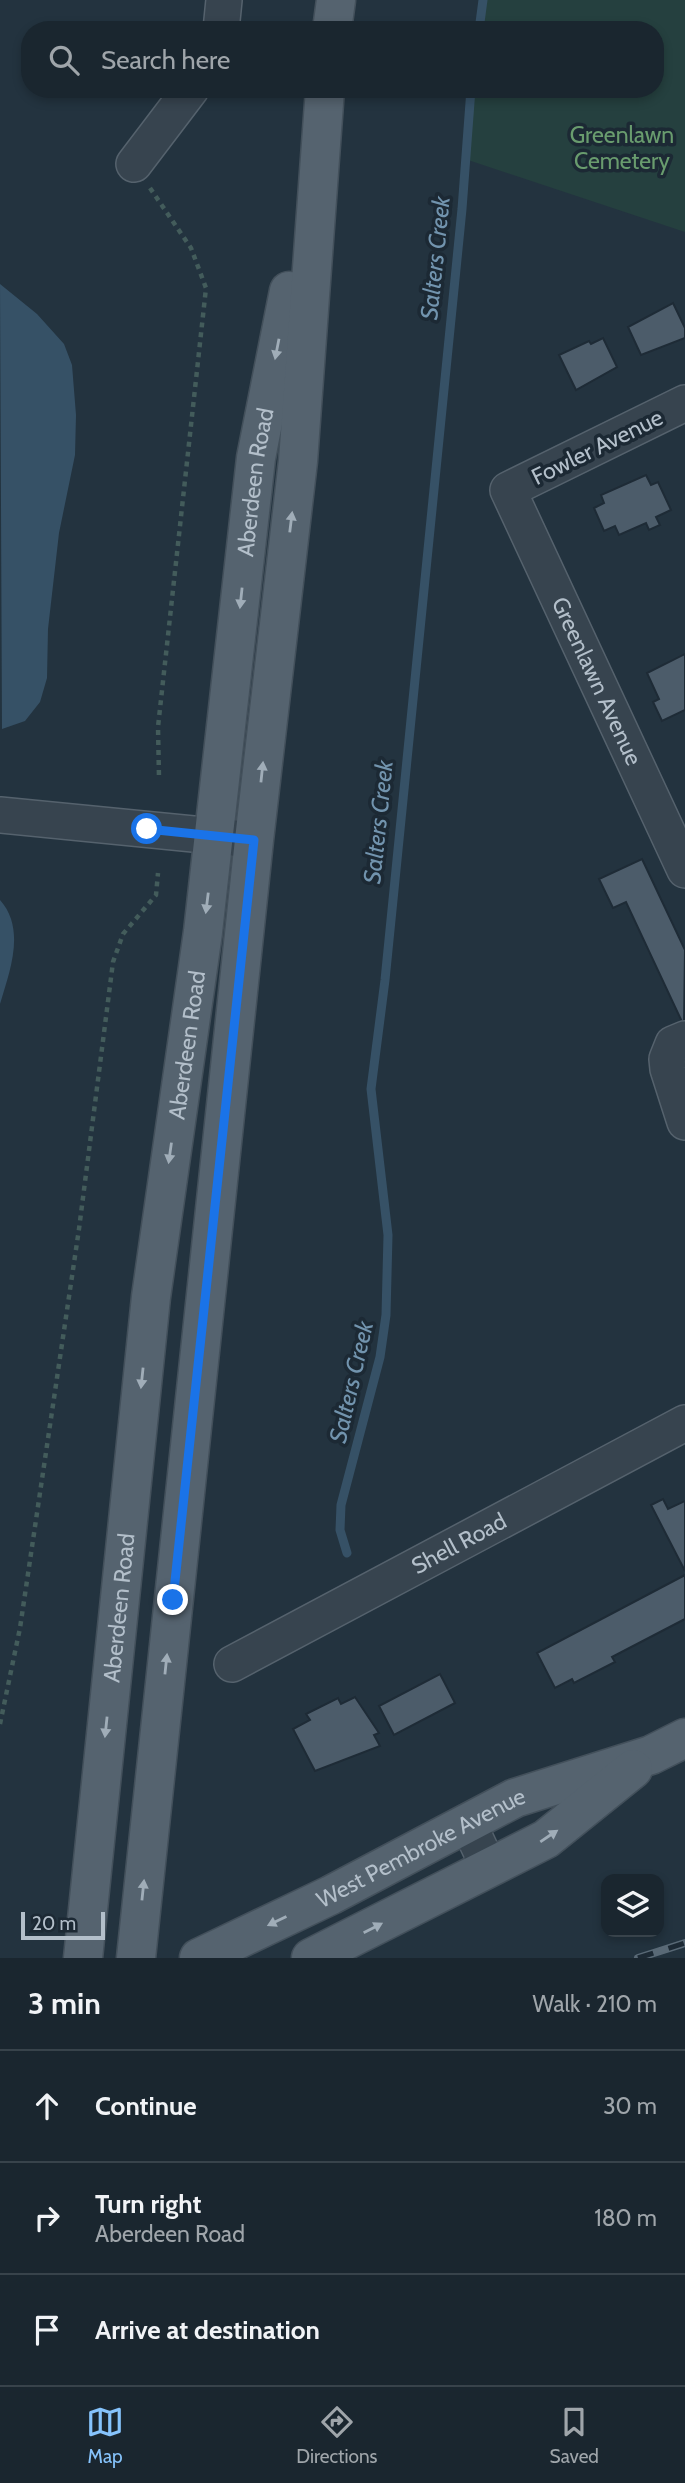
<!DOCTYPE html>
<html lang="en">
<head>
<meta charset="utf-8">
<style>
  body { margin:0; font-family:Cabin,sans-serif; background:#232e37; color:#f1f3f6 }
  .controls { position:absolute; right:21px; bottom:21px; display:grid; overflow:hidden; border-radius:14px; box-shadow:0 4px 10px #0003 }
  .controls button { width:63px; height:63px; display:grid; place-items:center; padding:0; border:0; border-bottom:2px solid #38434b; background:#1a262f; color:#f1f3f6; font:35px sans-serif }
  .scale { position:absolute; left:21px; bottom:18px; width:84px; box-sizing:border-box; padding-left:7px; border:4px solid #b3bfca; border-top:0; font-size:19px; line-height:24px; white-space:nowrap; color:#b3bfca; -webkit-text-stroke:5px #1c2934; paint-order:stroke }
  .stop { position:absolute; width:21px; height:21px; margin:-16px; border:5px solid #1a73e8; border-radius:50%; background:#fff }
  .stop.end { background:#1a73e8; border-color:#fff; box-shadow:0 2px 7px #0008 }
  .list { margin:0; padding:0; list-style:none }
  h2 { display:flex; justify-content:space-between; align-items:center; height:91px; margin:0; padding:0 28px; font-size:30px }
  h2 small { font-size:23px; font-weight:400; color:#9fa5aa }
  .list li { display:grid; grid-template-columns:46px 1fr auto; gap:21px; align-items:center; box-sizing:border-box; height:112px; padding:0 28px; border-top:2px solid #38434b }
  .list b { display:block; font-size:26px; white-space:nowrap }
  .list p { margin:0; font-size:23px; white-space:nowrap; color:#9fa5aa }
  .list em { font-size:23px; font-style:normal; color:#9fa5aa }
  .icon { flex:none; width:38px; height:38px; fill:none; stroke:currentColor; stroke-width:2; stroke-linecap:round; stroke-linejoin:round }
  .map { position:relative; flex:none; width:685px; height:1958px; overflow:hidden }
  .search { position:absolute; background:#1a262f; box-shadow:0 4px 10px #0003; left:21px; right:21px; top:21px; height:77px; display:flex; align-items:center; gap:18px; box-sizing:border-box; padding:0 24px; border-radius:28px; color:#9fa5aa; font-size:26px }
  .sheet { height:427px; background:#1a262f }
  nav { display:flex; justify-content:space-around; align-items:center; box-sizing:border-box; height:98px; border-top:2px solid #38434b; background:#1a262f; font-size:19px; color:#9fa5aa }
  nav a { display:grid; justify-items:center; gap:4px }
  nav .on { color:#86c3fc }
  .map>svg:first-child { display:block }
  .green { fill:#25403f }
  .water { fill:#365166 }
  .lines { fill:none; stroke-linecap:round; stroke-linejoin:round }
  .stream { stroke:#365166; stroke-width:9 }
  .building { fill:#4c5c6a; stroke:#1e2b36; stroke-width:2 }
  .minor-casing { stroke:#55626d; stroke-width:38 }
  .major-casing { stroke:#43505b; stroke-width:41 }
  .path { stroke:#435c5b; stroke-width:4.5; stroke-dasharray:5 5; stroke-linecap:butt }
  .minor { stroke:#37444f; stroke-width:35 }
  .major { stroke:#55636f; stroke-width:38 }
  .rail-casing { stroke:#596976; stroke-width:8 }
  .rail { stroke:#1c2934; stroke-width:5; stroke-dasharray:16; stroke-linecap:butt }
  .oneway { fill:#a0adb8 }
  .route { stroke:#1a73e8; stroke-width:9 }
  .labels { text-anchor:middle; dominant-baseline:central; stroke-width:7; stroke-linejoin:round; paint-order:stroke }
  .park-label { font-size:23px; fill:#699c6e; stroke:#1c2934 }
  .street-label { font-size:23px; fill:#b3bfca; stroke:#1c2934 }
  .water-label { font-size:24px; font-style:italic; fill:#7294ae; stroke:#1c2934 }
</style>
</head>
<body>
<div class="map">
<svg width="685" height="1958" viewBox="0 0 685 1958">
  <rect width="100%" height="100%" fill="#23333f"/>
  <path class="green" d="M483,0H685V232L465,159L471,89H655V30H479Z"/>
  <path class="water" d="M0,284L37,314L64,344L72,365L76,415L75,455L59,533L48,629L47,678L40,702L25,721L2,729Z
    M0,900C26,929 10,971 0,1004Z"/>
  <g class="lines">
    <path class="stream" d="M479,30L483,0
      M347,1553L340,1530L341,1505L380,1357L386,1315L388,1235L371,1089L385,980L462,209L471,89"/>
  </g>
  <path class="building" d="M673,303L685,328V338L641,355L628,327Z
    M603,338L617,367L576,390L559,355L589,341L591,344Z
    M646,475L651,485L658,482L671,510L656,517L660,525L649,530L646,523L619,535L615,526L604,531L594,508L604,503L601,495Z
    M685,654V710L662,721L653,702L659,699L647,673Z
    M642,859L685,950L684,1026L626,902L613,908L599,879Z
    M663,1499L668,1509L685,1501V1571L651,1505Z
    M685,1575V1619L612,1657L615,1662L574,1683L572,1679L555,1688L537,1653Z
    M440,1674L455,1703L394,1735L379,1706Z
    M355,1697L379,1733L374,1735L380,1746L315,1771L293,1729L310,1720L306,1714L338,1698L341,1704Z"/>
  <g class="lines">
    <defs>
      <g id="minor">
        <path d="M221,30L224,0"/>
        <path d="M134,164L191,89"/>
        <path id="s1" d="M685,403L508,490L685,870"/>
        <path d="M0,815L254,840"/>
        <path d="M685,1039L673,1044L667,1059L668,1069L685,1122"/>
        <path id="s2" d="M232,1664L685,1423"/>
        <path d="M468,1823L489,1868"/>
      </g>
      <g id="major">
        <path d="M332,30L336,0"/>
        <path id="s3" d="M83,1958L151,1297L203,932L256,458L289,291"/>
        <path d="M136,1958L254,840L298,461L325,89"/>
        <path id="s4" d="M199,1958L331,1895L515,1798L651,1755L685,1738"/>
        <path d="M311,1958L546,1839L633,1769"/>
      </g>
    </defs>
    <use href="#minor" class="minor-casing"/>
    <use href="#major" class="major-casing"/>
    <path class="path" d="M150,188L191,248L206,288L158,727L159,778
      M0,1724L20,1628L79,1229L113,962L123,934L156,895L158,873"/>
    <use href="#minor" class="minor"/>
    <use href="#major" class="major"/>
    <defs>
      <path id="rail" d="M638,1958L685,1943"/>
    </defs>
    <use href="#rail" class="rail-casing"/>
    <use href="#rail" class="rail"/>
  </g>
  <defs><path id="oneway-solid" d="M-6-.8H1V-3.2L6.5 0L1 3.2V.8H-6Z" transform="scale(1.75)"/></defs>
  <g class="oneway">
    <use href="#oneway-solid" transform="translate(277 349) rotate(101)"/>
    <use href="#oneway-solid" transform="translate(291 522) rotate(-83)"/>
    <use href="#oneway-solid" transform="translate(241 598) rotate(96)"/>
    <use href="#oneway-solid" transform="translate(262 772) rotate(-84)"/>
    <use href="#oneway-solid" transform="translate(207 903) rotate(97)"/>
    <use href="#oneway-solid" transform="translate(170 1153) rotate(98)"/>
    <use href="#oneway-solid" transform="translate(142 1378) rotate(96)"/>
    <use href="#oneway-solid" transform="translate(166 1664) rotate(-84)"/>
    <use href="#oneway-solid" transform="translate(106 1727) rotate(96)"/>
    <use href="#oneway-solid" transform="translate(549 1836) rotate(-34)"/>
    <use href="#oneway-solid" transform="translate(143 1890) rotate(-84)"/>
    <use href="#oneway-solid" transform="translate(277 1921) rotate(154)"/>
    <use href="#oneway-solid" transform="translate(373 1928) rotate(-27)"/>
  </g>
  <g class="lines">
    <path class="route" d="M147,829L254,840L173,1600"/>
  </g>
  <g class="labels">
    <g class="park-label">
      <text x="622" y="135">Greenlawn<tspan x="622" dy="26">Cemetery</tspan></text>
    </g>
    <g class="street-label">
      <text transform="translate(597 447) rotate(-26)">Fowler Avenue</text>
      <text stroke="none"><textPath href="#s3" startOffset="1486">Aberdeen Road</textPath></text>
      <text stroke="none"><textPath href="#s1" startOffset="408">Greenlawn Avenue</textPath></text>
      <text stroke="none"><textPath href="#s3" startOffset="919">Aberdeen Road</textPath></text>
      <text stroke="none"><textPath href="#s2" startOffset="257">Shell Road</textPath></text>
      <text stroke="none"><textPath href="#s3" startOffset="352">Aberdeen Road</textPath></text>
      <text stroke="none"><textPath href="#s4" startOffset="248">West Pembroke Avenue</textPath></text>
    </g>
    <g class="water-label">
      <text transform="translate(435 258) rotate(-84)">Salters Creek</text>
      <text transform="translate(378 822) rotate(-84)">Salters Creek</text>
      <text transform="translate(351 1382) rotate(-77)">Salters Creek</text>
    </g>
  </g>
</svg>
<div class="controls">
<button><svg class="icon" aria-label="layers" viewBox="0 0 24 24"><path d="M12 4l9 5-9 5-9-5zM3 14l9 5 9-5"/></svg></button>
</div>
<div class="scale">20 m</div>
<div class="stop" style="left:147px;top:829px"></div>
<div class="stop end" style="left:173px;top:1600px"></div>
<div class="search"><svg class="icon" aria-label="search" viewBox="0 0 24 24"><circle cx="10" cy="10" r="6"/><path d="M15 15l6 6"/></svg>Search here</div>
</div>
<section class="sheet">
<h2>3 min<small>Walk · 210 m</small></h2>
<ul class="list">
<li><svg class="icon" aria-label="ahead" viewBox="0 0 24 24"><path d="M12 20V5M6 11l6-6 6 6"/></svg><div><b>Continue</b></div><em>30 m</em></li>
<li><svg class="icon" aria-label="right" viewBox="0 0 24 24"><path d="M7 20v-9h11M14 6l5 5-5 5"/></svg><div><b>Turn right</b><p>Aberdeen Road</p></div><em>180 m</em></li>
<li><svg class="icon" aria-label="arrive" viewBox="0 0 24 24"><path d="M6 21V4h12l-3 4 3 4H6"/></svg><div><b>Arrive at destination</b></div></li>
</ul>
</section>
<nav>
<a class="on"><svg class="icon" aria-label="map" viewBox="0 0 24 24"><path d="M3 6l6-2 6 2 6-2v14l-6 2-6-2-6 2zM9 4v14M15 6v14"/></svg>Map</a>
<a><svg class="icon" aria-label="directions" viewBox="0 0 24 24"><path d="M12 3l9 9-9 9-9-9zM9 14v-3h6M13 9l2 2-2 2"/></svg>Directions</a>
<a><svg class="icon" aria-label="saved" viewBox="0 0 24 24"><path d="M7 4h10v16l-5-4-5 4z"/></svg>Saved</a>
</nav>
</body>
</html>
